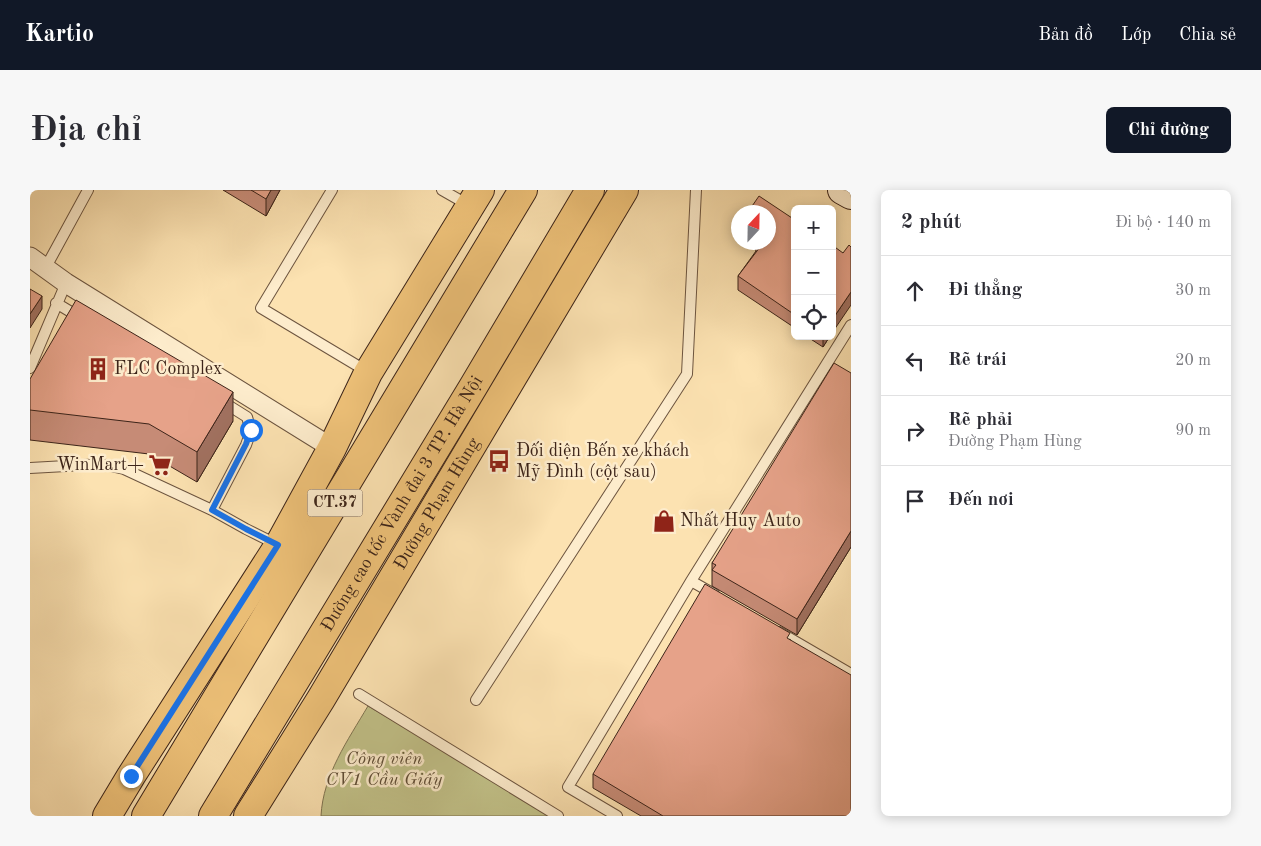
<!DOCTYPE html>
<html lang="vi">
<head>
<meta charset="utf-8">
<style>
  body { margin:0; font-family:"Old Standard TT",serif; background:#f7f7f7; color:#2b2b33 }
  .controls { position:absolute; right:15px; top:15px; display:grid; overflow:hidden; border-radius:8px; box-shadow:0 2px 12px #0003 }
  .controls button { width:45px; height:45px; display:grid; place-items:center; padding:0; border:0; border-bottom:1px solid #e1e1e2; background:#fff; color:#2b2b33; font:25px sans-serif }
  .compass { position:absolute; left:701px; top:15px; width:45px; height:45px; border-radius:50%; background:#fff; box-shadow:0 2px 12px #0003; rotate:22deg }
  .stop { position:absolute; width:15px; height:15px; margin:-11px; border:4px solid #1a73e8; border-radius:50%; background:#fff }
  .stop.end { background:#1a73e8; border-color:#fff; box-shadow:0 1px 5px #0008 }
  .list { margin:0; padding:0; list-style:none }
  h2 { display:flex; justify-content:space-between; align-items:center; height:65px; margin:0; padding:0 20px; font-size:21px }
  h2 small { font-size:16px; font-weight:400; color:#7c7c81 }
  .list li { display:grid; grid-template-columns:32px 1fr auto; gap:15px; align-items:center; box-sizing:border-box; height:70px; padding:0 20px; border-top:1px solid #e1e1e2 }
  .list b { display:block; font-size:19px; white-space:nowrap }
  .list p { margin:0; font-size:16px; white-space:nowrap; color:#7c7c81 }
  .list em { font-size:16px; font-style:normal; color:#7c7c81 }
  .icon { flex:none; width:28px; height:28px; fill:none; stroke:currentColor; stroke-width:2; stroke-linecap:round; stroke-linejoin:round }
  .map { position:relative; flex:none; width:821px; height:626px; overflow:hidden; border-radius:8px }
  header { display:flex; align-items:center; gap:30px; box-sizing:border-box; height:70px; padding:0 25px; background:#111827; color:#fff }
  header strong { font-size:24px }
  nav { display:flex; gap:28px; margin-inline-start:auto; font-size:18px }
  .intro { display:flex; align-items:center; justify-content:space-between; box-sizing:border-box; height:120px; padding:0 30px }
  h1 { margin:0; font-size:35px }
  .button { padding:12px 22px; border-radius:8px; background:#111827; color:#fff; font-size:18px; font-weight:700 }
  main { display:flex; gap:30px; padding:0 30px }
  aside { flex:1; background:#fff; border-radius:8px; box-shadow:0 2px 12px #0003 }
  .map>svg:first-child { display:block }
  .green { fill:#c2c289; stroke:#7f7351 }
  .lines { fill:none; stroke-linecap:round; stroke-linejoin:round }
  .service-casing { stroke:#6c543f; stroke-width:12 }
  .minor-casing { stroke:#6c543f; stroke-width:21 }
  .secondary-casing { stroke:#3c2419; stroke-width:30 }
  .primary-casing { stroke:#3c2419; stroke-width:30 }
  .motorway-casing { stroke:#3c2419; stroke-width:30 }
  .service { stroke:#fdeccc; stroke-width:10 }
  .minor { stroke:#fdeccc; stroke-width:19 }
  .secondary { stroke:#fdeccc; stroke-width:28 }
  .primary { stroke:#eec178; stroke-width:28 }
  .motorway { stroke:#eec178; stroke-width:28 }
  .wall { fill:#c68b76; stroke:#3c2419 }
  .shaded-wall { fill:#a17160; stroke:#3c2419 }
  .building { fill:#e6a289; stroke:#3c2419 }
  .route { stroke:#1a73e8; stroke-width:6 }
  .labels { text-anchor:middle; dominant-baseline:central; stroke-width:5; stroke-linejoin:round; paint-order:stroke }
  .shield { fill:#fdeccc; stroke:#76604f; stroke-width:1 }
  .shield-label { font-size:16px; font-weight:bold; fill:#3c2419 }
  .poi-label { font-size:18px; fill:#3c2419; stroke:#fdeccc; text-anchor:start }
  .street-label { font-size:18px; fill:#3c2419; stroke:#fdeccc }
  .park-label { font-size:18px; font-style:italic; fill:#5e4c35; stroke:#fdeccc }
</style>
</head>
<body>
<header>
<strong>Kartio</strong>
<nav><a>Bản đồ</a><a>Lớp</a><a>Chia sẻ</a></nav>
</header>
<div class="intro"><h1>Địa chỉ</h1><a class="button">Chỉ đường</a></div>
<main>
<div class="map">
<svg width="821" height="626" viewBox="0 0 821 626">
  <rect width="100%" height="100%" fill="#fce2b1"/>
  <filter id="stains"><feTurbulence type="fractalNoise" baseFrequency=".004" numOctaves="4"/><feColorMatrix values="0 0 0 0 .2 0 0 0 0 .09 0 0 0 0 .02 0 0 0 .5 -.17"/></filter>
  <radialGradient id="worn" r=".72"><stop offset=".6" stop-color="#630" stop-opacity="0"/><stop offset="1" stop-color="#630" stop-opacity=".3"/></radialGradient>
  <path class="green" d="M338,516L525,626H291C293,585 318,550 338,516Z"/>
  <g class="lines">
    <defs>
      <path id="service" d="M302,0L231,118L338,182
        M412,0L440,16
        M16,77L58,0
        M26,113L51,128
        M0,178L36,93
        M0,278L72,274L94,279L182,320L216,339L248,355
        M182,320L216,255L221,241L217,227L193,212
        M661,391L684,404
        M749,442L821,484
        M329,504L528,626
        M446,510L657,184L666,0
        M587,626L538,597L661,391L821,135"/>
      <path id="minor" d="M0,67L36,93L302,258"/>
      <path id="secondary" d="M812,0L821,5"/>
      <g id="primary">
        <path d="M77,626L101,586L249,355L302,258L338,183L450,0"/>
        <path id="s1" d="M218,626L291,509L594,0"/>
      </g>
      <g id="motorway">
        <path d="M116,626L493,0"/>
        <path id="s2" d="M183,626L443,197L560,0"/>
      </g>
    </defs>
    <use href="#service" class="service-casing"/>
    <use href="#minor" class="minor-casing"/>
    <use href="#secondary" class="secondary-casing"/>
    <use href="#primary" class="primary-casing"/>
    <use href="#motorway" class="motorway-casing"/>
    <use href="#service" class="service"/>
    <use href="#minor" class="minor"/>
    <use href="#secondary" class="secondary"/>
    <use href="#primary" class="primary"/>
    <use href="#motorway" class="motorway"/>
  </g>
  <path class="wall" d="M193,0H250L236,26Z
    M765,30V138L708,100V86L726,61L723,52H738Z
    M776,146H800L793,157Z
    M821,183V357L767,445L682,396V373Z
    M0,189L203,231L167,292L119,264L0,250Z
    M760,449L821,626H611L563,598V584Z"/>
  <path class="shaded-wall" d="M241,0H250L236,26V9Z
    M821,102V115L802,143V130Z
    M12,106V119L0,138V124Z
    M793,146H800L793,157Z
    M203,202V231L167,292V262Z
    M821,341V357L767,445V429Z"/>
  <path class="building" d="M221,0H241L236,9Z
    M729,6L765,30V125L708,86L730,57L728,52H738V22H718Z
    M802,55L813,63L819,55L821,57V102L802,130Z
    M0,99L12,106L0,124Z
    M46,110L203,202L167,262L119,234L0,220V189Z
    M804,173L821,183V341L767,429L682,380L686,375L682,373Z
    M675,394L760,443L757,448L821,485V626H633L563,584Z"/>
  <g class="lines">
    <path class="route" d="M101,586L248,355L216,339L182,320L216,254L221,240"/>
  </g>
  <defs>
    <symbol id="building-bare" viewBox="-9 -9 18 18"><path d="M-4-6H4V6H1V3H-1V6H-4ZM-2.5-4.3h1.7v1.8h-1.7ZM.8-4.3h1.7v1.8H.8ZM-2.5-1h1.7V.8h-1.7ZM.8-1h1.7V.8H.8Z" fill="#8f2418" stroke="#fdeccc" stroke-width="2.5" paint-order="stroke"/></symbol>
    <symbol id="bus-bare" viewBox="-9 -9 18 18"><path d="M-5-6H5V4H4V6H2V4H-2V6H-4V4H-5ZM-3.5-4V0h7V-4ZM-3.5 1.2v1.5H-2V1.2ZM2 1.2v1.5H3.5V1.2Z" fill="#8f2418" stroke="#fdeccc" stroke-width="2.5" paint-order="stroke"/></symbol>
    <symbol id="supermarket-bare" viewBox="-9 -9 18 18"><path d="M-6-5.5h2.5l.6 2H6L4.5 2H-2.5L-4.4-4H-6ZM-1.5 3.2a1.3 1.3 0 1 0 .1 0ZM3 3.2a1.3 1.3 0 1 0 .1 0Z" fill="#8f2418" stroke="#fdeccc" stroke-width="2.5" paint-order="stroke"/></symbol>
    <symbol id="shop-bare" viewBox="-9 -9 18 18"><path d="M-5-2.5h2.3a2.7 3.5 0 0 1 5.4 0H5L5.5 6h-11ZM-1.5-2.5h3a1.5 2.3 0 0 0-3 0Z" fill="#8f2418" stroke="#fdeccc" stroke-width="2.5" paint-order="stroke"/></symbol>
  </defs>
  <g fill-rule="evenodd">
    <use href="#building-bare" x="52" y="163" width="32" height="32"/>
    <use href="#bus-bare" x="453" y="255" width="32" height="32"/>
    <use href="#supermarket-bare" x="114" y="259" width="32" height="32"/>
    <use href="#shop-bare" x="618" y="315" width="32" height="32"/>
  </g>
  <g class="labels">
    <rect class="shield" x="277.5" y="299.5" width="55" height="27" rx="4"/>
    <g class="shield-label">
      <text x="305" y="313">CT.37</text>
    </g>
    <g class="poi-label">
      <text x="84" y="179">FLC Complex</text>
      <text x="486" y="261">Đối diện Bến xe khách<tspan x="486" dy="21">Mỹ Đình (cột sau)</tspan></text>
      <text x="114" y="275" text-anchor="end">WinMart+</text>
      <text x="650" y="331">Nhất Huy Auto</text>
    </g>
    <g class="street-label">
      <text stroke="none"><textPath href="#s2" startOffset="365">Đường cao tốc Vành đai 3 TP. Hà Nội</textPath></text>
      <text stroke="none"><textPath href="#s1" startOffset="365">Đường Phạm Hùng</textPath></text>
    </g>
    <g class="park-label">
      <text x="354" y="569">Công viên<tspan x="354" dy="21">CV1 Cầu Giấy</tspan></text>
    </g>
  </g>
  <rect width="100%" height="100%" filter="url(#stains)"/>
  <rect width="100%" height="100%" fill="url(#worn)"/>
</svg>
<div class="controls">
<button>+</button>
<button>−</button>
<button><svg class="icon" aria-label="locate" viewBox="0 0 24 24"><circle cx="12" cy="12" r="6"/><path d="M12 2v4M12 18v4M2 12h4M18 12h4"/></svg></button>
</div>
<svg class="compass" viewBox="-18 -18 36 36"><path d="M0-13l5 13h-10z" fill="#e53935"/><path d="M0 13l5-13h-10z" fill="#7c7c81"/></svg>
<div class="stop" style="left:221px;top:240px"></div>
<div class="stop end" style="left:101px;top:586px"></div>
</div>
<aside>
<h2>2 phút<small>Đi bộ · 140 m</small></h2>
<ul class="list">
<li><svg class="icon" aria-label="ahead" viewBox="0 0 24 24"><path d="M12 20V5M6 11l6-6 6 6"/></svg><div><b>Đi thẳng</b></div><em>30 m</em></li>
<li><svg class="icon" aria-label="left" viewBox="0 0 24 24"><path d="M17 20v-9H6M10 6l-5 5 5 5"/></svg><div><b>Rẽ trái</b></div><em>20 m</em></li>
<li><svg class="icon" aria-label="right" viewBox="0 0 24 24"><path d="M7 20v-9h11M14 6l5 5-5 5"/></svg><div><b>Rẽ phải</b><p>Đường Phạm Hùng</p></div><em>90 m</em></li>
<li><svg class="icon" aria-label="arrive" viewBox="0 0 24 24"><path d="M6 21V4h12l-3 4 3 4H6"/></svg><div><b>Đến nơi</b></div></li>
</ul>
</aside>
</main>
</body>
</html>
